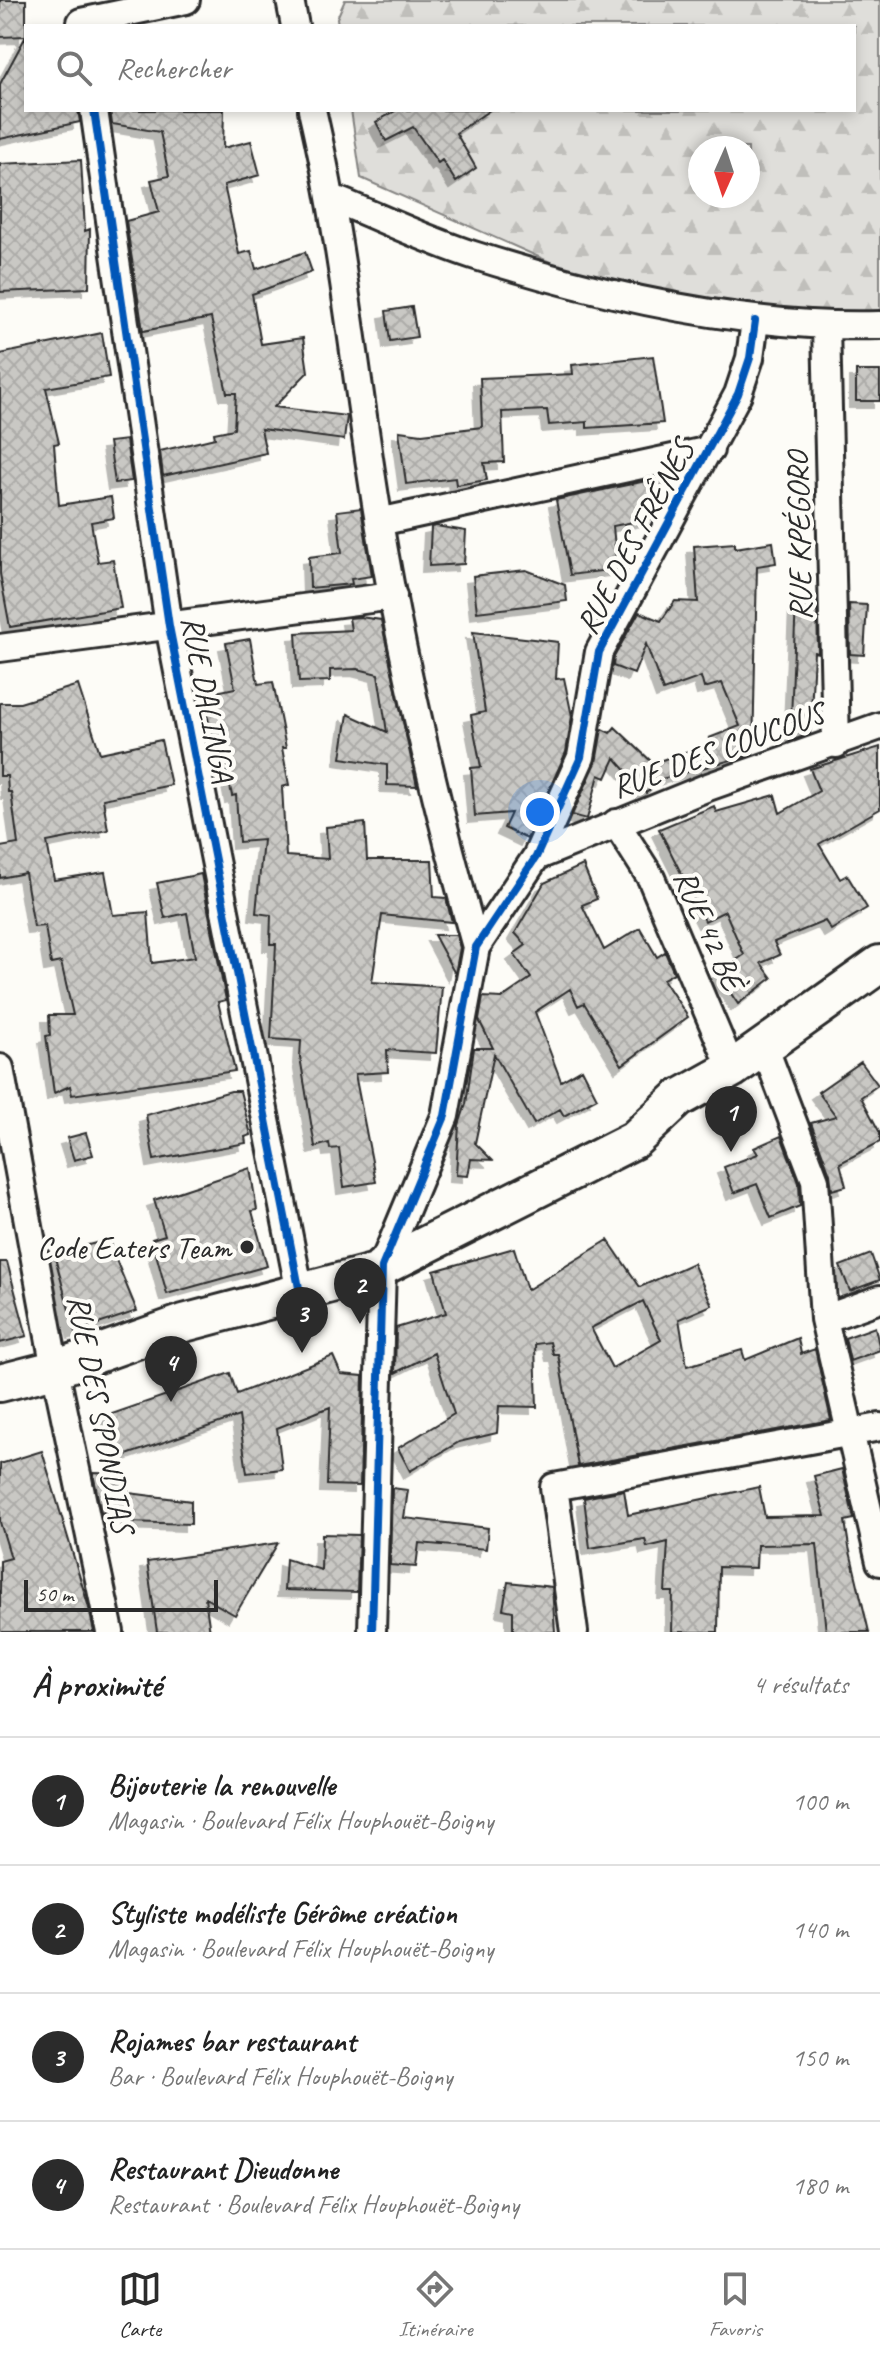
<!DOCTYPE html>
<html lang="fr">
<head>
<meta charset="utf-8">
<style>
  body { margin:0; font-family:Caveat,sans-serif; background:#f2f2f2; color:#222 }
  .compass { position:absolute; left:688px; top:136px; width:72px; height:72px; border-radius:50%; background:#fff; box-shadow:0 4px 12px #0003; rotate:183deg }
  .scale { position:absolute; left:24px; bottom:20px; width:194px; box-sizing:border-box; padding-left:8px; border:4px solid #2b2b2b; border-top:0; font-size:22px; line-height:28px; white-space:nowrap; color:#2b2b2b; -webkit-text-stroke:6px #fdfcf7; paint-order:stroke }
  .you { position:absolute; left:540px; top:812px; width:28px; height:28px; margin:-20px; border:6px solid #fff; border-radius:50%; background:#1a73e8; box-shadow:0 0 0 12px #1a73e833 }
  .badge { display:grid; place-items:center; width:52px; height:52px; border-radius:50%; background:#2b2b2b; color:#fff; font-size:26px; font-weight:700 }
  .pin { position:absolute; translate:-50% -66px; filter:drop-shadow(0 2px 4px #0008) }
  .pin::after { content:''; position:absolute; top:42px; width:28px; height:24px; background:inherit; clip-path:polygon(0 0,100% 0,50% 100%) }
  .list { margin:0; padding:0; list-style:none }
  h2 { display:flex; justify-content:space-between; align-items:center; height:104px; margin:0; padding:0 32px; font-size:34px }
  h2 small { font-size:26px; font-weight:400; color:#767676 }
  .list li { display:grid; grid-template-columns:52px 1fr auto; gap:24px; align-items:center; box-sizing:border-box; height:128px; padding:0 32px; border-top:2px solid #e0e0e0 }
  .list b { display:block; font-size:30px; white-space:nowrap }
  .list p { margin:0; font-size:26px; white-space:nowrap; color:#767676 }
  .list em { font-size:26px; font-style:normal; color:#767676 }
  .icon { flex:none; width:44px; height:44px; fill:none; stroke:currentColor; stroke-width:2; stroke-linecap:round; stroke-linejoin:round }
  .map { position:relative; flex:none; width:880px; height:1632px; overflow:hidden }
  .search { position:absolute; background:#fff; box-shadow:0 4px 12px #0003; left:24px; right:24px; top:24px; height:88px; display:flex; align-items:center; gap:20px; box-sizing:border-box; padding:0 28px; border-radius:0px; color:#767676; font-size:30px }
  .sheet { height:616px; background:#fff }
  nav { display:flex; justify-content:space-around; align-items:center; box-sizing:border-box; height:112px; border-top:2px solid #e0e0e0; background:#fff; font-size:22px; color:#767676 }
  nav a { display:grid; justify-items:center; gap:4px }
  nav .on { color:#2b2b2b }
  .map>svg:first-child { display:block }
  .forest { fill:url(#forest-firs); stroke:#858482; stroke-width:2; fill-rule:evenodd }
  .building { fill:url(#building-cross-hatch); stroke:#2b2b2b; stroke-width:2; fill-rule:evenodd; filter:url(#shadow) }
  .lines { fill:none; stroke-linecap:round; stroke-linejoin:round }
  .street-casing { stroke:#2b2b2b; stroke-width:32 }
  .secondary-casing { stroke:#2b2b2b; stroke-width:42 }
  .street { stroke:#fdfcf7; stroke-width:26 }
  .secondary { stroke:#fdfcf7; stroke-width:36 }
  .cycleway-casing { stroke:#fdfcf7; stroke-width:13 }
  .cycleway { stroke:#0057b8; stroke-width:8 }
  .poi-dot { fill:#2b2b2b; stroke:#fdfcf7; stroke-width:3 }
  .labels { text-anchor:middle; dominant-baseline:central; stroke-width:8; stroke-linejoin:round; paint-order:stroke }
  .street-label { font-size:32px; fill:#2b2b2b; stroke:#fdfcf7 }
  .poi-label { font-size:32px; fill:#2b2b2b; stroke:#fdfcf7; text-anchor:end }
</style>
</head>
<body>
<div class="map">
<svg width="880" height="1632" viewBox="0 0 880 1632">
  <defs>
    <pattern id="forest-firs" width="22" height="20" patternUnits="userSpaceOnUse" patternTransform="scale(2)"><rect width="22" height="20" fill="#dfdeda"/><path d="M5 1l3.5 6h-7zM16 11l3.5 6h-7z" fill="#c0bfbb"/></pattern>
    <pattern id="building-cross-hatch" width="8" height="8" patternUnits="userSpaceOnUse" patternTransform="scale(2)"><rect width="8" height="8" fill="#c9c8c4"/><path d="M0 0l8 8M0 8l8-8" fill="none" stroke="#adaca9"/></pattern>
    <filter id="shadow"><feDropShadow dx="-7" dy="7" stdDeviation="0" flood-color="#0004"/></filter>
  </defs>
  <rect width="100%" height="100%" fill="#fdfcf7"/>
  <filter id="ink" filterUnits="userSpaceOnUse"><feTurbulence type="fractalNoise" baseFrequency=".0125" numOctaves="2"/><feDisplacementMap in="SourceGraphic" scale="16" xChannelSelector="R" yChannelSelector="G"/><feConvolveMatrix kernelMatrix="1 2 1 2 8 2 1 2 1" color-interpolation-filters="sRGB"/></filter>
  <g filter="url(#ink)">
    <path class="forest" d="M345,0H880V317L661,300L550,262L361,178L351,110H854V26H338L337,18ZM700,148H748V196H700Z"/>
    <path class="building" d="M0,0H26V110H78L80,122L0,139V84L26,36L0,37Z
      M110,110H224L223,148L251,141L260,175L224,185L239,254L251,251L256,269L305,252L312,272L252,294L261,344L303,338L308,372L274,407L347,416L344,440L261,429L266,453L163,476L160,451L215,438L214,433L234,429L236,393H227L211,318L143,331L126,221L159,212L151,180L169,176L160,132L112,124Z
      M397,110H490L456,133L476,168L456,182L442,160L438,163L413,127L386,141L376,122Z
      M81,160L85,231L90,229L89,288L0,292V164Z
      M412,307L417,337L390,341L386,311Z
      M102,333L109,377L46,388L59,443L54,444L59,505L111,497L114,518L91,522L98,562L113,560L121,608L10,627L0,574V354Z
      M653,356L663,423L587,428V422L549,425L547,410L502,412L504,462L484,463L487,480L456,485L455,478L406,484L399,431L422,434L482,427L480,378L573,374L572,365Z
      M856,371H880V401H856Z
      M126,440L132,481L115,483L109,442Z
      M665,477L667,491L653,518L613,526L617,569L570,575L556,500Z
      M361,508L372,576L351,579L352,584L310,588L309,557L342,553L337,511Z
      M436,526L466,531L464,564L429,566L431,527Z
      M773,542L776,563L757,566L753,754L662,779L646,793L615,758L606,778L599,775L587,819L572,815L596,763L602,729L610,733L615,727L653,763L712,743L709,738L740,726L722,683L704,688L701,677L663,691L646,644L634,674L613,666L614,657L639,612L661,621L675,601L698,602L694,546L735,543V548Z
      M526,570L565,585L567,601L477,612L473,576Z
      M796,601L817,603L818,653L814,652L810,734L790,741Z
      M849,604L867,605L864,655L850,654Z
      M360,617L381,620L417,786L387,785V765L341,758L348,714L387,732L378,674L358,669L330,670V681L299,682L296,633L351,630L349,618Z
      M473,632L558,642L556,679L564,678L572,716L566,752L527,839L504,828L511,813L475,816L471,768L481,767L471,715L485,712Z
      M250,639L258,684L273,682L286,748H282L289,785L282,787L286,856L328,859L326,827L365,823L367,860H432L434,897L446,898L452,922L382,915L372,982L442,987L436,1053L387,1050L388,1072L355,1074L376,1182L344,1187L339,1148L330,1149L329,1143L315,1147L300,1057L301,1041L271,1039L276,944H270L271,915L256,913L263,840L239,842L236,795L232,796L221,740L214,742L202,695L235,688L226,643Z
      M78,685L100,753L161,740L171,785L103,799L108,830L47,842L54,880L105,872L113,915L148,912L152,963L195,957L187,913L165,918L157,883L201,874L226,1000L218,1002L235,1071L72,1095L70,1086L54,1093L46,1036L50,1035L49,1015H73L61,962L51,964L45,926L34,927L25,873L0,878V847L18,844L11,792H8L7,776H0V703H20Z
      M880,747V809L819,844L840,879L847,875L867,908L831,930L825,921L774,942L780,955L761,963L772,978L738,1004L717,973L744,955L725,911L705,921L659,829L714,806L716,812L775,795L780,813L819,791L810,769Z
      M583,865L597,899L582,905L604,950L640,928L657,957L665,952L674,973L663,979L688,1017L622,1065L584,1003L578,1006L570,989L535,1012L561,1081L582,1069L597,1098L564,1116L560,1109L534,1124L494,1054L475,1143L492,1160L471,1159L468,1176L456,1175L459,1125L466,1104L474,1048H493L479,1020L483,997L502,998L531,978L514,954L526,945L515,933L544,883Z
      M434,935H456L460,948L455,974Z
      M861,1062L878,1085L861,1097L880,1133V1142L840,1163L846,1186L832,1190L830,1174L811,1123L836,1116L818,1092Z
      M231,1091H240L251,1135L245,1137L246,1143L154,1160L146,1115Z
      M86,1133L93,1155L74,1160L67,1138Z
      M781,1136L799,1183L800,1206L771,1218L757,1184L734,1193L724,1167L758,1154L754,1148Z
      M250,1168L257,1210L252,1211L267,1266L167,1294L152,1239L165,1235L154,1200Z
      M111,1239L112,1250L137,1311L75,1332L54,1254Z
      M608,1240L640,1287L693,1263L712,1305L679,1319L687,1366L742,1350L745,1360L798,1338L801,1354L815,1349L831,1420L578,1466L558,1354H553L550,1342L535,1344L537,1407L499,1406L497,1433L459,1442L410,1471L398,1448L454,1414L434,1353L395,1373L396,1328L446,1313L434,1271L514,1248L527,1290ZM643,1301L661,1340L612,1368L591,1328Z
      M871,1254L880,1280L850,1291L840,1266Z
      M0,1262H7L27,1336L0,1343Z
      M875,1327L880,1350L850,1361L845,1338Z
      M333,1356L341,1374L363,1376L360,1486L327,1485L330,1407L277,1428L282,1469L247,1473L239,1416L121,1457L106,1416L230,1373L237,1394Z
      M42,1451L89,1608L94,1632H0V1561L11,1558L0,1522V1464Z
      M842,1469L854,1519L845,1521L849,1547L869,1632H826L817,1544L757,1545L756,1568L719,1567L718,1632H672L673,1592H665L668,1542L647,1547L645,1539L590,1548L584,1498L624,1490L628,1515L759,1487L765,1517L825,1516L814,1476Z
      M93,1473L128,1474V1508L101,1513Z
      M392,1488L408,1490L404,1518L488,1528L486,1549L419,1543L416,1567L390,1565Z
      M129,1493L191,1501V1524L128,1522Z
      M322,1534L359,1535L357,1592L284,1590L286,1559L321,1570Z
      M278,1543L235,1615L205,1598L210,1632H157L147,1562Z
      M508,1582L552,1587L555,1632H513V1611L503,1609Z"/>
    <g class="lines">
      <defs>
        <path id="street" d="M290,0L295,26
          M81,22L186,0
          M94,110L169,626L300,1293
          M312,110C344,246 356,385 379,522C403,665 437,808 476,947
          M332,198C379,217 426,240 473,255C602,296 745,329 880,325
          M826,326L836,744
          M379,522L710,450
          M0,648L393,596
          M616,823L651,878L732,1069
          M536,857L708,787L880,726
          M764,1046L815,1180L824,1319L880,1562
          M0,1068L55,1369L110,1632
          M824,1319L880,1299
          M372,1632L382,1267L445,1116L476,947L536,857L581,757L599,652L738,394L750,358L755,321
          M574,1632L554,1487L880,1427"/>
        <path id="secondary" d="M0,1383L55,1369L184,1323L380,1271L382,1267L634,1140L678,1099L732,1069L880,964"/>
      </defs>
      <use href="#street" class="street-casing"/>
      <use href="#secondary" class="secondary-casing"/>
      <use href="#street" class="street"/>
      <use href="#secondary" class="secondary"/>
      <defs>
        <path id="cycleway" d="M94,110L169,626L300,1293
          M372,1632L382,1267L445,1116L476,947L536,857L581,757L599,652L738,394L750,358L755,321"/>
      </defs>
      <use href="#cycleway" class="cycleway-casing"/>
      <use href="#cycleway" class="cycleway"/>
    </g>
  </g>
  <circle class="poi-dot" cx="247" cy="1247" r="8"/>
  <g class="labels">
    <g class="street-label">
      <text transform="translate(799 536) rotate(-91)">RUE KPÉGORO</text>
      <text transform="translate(635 537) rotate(-62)">RUE DES FRÊNES</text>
      <text transform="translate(208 699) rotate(79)">RUE DALINGA</text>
      <text transform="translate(718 750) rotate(-20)">RUE DES COUCOUS</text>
      <text transform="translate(709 930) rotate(66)">RUE 42 BÈ</text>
      <text transform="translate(101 1414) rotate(79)">RUE DES SPONDIAS</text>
    </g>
    <g class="poi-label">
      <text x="231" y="1247">Code Eaters Team</text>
    </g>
  </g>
</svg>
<svg class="compass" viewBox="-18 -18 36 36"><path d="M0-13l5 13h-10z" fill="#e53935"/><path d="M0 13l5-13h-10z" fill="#767676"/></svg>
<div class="scale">50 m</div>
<div class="you"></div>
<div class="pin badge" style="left:731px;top:1152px">1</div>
<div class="pin badge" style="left:360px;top:1324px">2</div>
<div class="pin badge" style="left:302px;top:1353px">3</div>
<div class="pin badge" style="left:171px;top:1402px">4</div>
<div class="search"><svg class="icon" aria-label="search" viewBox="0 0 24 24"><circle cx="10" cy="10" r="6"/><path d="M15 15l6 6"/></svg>Rechercher</div>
</div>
<section class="sheet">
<h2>À proximité<small>4 résultats</small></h2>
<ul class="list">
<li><span class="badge">1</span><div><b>Bijouterie la renouvelle</b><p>Magasin · Boulevard Félix Houphouët-Boigny</p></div><em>100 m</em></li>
<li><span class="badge">2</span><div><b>Styliste modéliste Gérôme création</b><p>Magasin · Boulevard Félix Houphouët-Boigny</p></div><em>140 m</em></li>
<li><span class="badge">3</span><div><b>Rojames bar restaurant</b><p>Bar · Boulevard Félix Houphouët-Boigny</p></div><em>150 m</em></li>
<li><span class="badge">4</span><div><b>Restaurant Dieudonne</b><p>Restaurant · Boulevard Félix Houphouët-Boigny</p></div><em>180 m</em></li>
</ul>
</section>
<nav>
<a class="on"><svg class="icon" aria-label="map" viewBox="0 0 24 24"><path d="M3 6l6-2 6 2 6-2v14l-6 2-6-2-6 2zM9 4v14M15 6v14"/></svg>Carte</a>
<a><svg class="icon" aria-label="directions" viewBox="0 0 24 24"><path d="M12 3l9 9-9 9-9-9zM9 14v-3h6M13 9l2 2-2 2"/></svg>Itinéraire</a>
<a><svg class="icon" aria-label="saved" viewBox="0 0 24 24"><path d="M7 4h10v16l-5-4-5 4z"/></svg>Favoris</a>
</nav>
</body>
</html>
